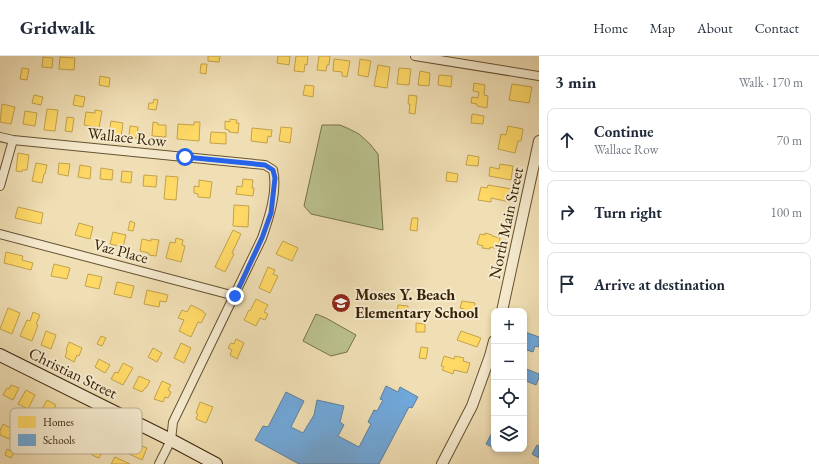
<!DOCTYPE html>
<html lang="en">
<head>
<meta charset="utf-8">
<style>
  body { margin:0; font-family:"EB Garamond",serif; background:#f2f2f3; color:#1f2937 }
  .controls { position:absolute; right:12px; bottom:12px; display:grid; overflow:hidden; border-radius:8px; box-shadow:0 2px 6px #0003 }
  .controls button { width:36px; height:36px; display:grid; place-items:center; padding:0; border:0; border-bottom:1px solid #e0e1e3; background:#fff; color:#1f2937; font:20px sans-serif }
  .stop { position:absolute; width:12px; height:12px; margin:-9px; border:3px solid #2563eb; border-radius:50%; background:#fff }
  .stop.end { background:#2563eb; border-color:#fff; box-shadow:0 1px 4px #0008 }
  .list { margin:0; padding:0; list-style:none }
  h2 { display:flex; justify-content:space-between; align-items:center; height:52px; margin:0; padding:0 16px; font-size:17px }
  h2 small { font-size:13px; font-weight:400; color:#747a83 }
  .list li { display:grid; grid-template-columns:26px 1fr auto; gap:12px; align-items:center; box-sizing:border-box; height:64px; margin:0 8px 8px; padding:0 8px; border:1px solid #e0e1e3; border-radius:8px }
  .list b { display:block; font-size:15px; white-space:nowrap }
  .list p { margin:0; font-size:13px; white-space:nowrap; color:#747a83 }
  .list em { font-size:13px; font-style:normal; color:#747a83 }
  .icon { flex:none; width:22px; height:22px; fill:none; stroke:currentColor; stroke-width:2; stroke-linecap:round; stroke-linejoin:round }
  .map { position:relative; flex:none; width:539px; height:408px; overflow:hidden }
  header { display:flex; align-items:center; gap:24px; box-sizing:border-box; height:56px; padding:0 20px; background:#fff; border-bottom:1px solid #e0e1e3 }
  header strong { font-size:19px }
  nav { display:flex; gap:22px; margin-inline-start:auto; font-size:14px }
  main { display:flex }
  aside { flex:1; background:#fff }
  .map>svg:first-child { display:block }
  .green { fill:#bac18d; stroke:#78724a }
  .homes { fill:#ffd966; stroke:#c3a24a }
  .schools { fill:#6fa8dc; stroke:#5e809c }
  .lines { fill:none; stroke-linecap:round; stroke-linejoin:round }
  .minor-casing { stroke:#655232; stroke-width:10 }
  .tertiary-casing { stroke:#655232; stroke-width:12 }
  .secondary-casing { stroke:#372307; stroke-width:14 }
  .minor { stroke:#f5eace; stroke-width:8 }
  .tertiary { stroke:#f5eace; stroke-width:10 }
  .secondary { stroke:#f5eace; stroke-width:12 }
  .route { stroke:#2563eb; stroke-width:5 }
  .labels { text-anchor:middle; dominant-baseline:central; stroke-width:4; stroke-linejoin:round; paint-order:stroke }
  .street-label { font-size:16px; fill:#372307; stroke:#f5eace }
  .poi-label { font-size:16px; font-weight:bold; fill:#372307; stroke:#f5eace; text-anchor:start }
  .key { fill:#f5eace; stroke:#bcae92; stroke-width:1 }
  .key-label { font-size:11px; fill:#372307 }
</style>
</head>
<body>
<header>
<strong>Gridwalk</strong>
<nav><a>Home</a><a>Map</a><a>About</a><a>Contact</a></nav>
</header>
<main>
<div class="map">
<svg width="539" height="408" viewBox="0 0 539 408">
  <rect width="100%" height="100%" fill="#f0deb4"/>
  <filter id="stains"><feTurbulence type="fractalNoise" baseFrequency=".005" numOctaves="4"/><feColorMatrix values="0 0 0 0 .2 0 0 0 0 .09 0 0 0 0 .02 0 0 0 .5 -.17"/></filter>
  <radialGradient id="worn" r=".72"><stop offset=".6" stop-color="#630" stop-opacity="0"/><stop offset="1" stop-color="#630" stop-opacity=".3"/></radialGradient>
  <path class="green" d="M322,69H340L347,72L359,78L370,88L378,98L383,174L311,158L304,150Z
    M316,258L326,262L356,279L347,296L331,300L303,285Z"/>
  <path class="homes" d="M208,0H220L219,6L208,5Z
    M278,0H290L289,9L277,7Z
    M296,0H308L307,9L305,8L304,16L294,15Z
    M319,0H330L329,9H327L326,15L317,14Z
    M43,1L53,2L52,12L42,11Z
    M60,1L75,2L74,14L59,13Z
    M334,3L350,5L347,21L342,20V16L333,15Z
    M360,3L371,5L368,21L358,19Z
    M201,8H207L206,18L200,17Z
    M378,9L390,11L387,32L374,30Z
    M22,12L29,13L27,24L20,23Z
    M399,12L411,13L409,29L397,28Z
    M420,15L430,17L429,30L418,29Z
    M439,19L452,20L451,31L438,29Z
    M100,20L110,22L109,31L99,29Z
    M474,27L485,29L484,39L488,40L487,52L477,50V48L471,47L472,41L478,42L479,36L473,35Z
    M512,28L532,31L529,47L509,44Z
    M305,29L314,30L313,41L303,39Z
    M34,39L43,41L41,49L32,47Z
    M75,39L85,41L83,51L73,49Z
    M409,39L417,40L415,58L409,57L410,48H408Z
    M154,43L158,44L156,54L148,53L149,47H153Z
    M2,48L15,51L11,68L0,66Z
    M47,53L58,54L55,75L44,74Z
    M95,54L102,55L99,72L84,69L86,56L95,57Z
    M25,55L37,57L35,70L23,68Z
    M472,58L484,60L483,68L471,67Z
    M67,61L74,62L72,76L65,75Z
    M230,63L237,64L236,67H239L238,77L229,76V74L225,73V65L230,66Z
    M111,65L123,67L121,81L109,78Z
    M153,66L158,67V69H166V81L152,80Z
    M194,66H200L199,85L177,83L178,68L194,69Z
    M130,70L138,71L137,82L129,81Z
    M508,70L523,73L521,85H518L515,97L498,93L501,78L506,79Z
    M281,71L292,72L290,87L279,85Z
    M252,72L272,74L271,81L268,80L267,87L251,85Z
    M211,76L226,77V88L210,87Z
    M18,97L29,99L27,114H22V116L16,115Z
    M468,99L479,101L478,110L466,109Z
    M36,107L47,109L45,118H44L42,127L32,125Z
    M59,107L70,108L68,120L58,118Z
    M500,108L513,110L511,124L489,120L490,111L499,113Z
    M80,109L91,111L90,123L78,121Z
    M101,112L113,114L112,124L100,123Z
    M122,115L132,116L131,127L121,126Z
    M447,116L458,118L457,126L446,125Z
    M144,119L157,120L156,131L143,130Z
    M166,120L178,121L176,144L164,143Z
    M243,123L253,124L252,132H254L253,140L236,138L237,130L242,131Z
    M199,124L212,126L210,142L198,141V138L194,137V130L199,131Z
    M488,129L512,133L510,146L491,142V146L478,144L481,131L487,132Z
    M234,149L249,150L248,171L233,170Z
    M18,151L43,157L41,168L15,162Z
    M412,162H418L417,175L410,174Z
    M130,165L135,167L133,175L128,174Z
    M79,167L93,171L90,183L75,179Z
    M233,174L241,178L232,197L234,198L225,216L215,211Z
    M113,176L126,179L123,191L110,188Z
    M485,177L492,179V180L500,182L498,193L490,191V193L482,192L483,190L477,188L480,178L485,179Z
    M176,182L183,184L182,189L185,190L181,206L166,202L170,186L175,187Z
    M142,183L151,185V183L159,184L156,200L149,199V197L140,195Z
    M283,185L298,192L292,205L276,198Z
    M6,196L23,200L22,204L33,207L31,214L4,207Z
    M54,208L70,212L67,223L51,220Z
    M268,211L275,214L273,218L278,220L270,237L259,232Z
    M88,218L102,221L99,233L85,230Z
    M117,226L134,230L131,242L114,238Z
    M147,234L168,239L166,246L160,245L159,251L144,248Z
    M256,243L268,249L264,256L268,258L265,264L260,262L256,270L244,264L249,254L250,255Z
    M462,245L475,247L473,261L463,259L464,253L460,252Z
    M191,249L203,255V256L206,258L201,267L198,266L191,281L179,275L184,264L178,262L182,254L187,256Z
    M398,249L408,250L407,258L397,257Z
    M8,252L20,257L12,278L0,273Z
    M33,256L40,259L36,268L38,269L32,285L20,280L27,264L30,265Z
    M416,267L425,268V276H416Z
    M46,275L56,279L51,293L41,289Z
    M461,275L481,282L477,291L457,284Z
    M101,280L106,282L102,290L97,288Z
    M236,283L244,287L237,303L230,299L232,294L228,292L231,287L234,288Z
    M69,286L82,292L79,300L77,299L74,306L65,301L67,295L66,294Z
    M181,287L191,292L184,307L174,302Z
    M421,291L428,292L426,303L419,302Z
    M153,292L162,297L157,306L148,301Z
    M444,300L454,303L455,300L464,302L463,305L470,307L467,317L454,314L453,318L442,314L444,311L441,310Z
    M99,303L110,309L105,317L95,311Z
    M123,307L133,312L123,329L111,323L115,316L118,317Z
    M139,320L150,325L146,332H145L142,336L133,332Z
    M162,325L171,329L168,334L171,336L168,342L165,341L163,346L154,343Z
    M11,329L19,332L13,344L3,339L7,332L9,333Z
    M26,334L35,339L28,353L18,348Z
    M47,344L56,349L48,364L39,359Z
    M200,346L213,351L206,367L196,363L198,358L196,357Z
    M3,368L14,374L9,383L0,379V375Z
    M97,387L105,391L99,402L92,399Z
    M134,387L147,392L142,404L127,397L130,389L133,390Z
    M7,393L14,397L11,402L5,399Z
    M115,401L130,408H111Z"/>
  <path class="schools" d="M525,276L539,281V291L535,290L533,296L524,293Z
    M524,312L539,318V322L536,329L524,324Z
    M386,330L398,336L400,331L418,341L412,352L409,351L379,408H299L255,384L263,370L268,371L286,336L304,345L291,371L303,377L314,359L317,344L344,350L340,366L344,369L338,380L359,391L371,368L368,366L374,354L377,355L383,344L380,343Z
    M494,373V392L486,388Z
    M537,389L539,390V402L532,398Z"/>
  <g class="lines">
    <defs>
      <path id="minor" d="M415,0L539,20
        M0,81L13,84L265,109L273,114C278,135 269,162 262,182L173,366L171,384L159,408
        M0,130L13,84
        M0,178L235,240"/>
      <path id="tertiary" d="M502,255L539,85
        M442,408L472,350L490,300L494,285"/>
      <path id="secondary" d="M0,299L171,384L216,408"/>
    </defs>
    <use href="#minor" class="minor-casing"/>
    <use href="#tertiary" class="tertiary-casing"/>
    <use href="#secondary" class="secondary-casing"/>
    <use href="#minor" class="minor"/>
    <use href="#tertiary" class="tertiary"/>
    <use href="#secondary" class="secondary"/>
  </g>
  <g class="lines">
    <path class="route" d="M185,101L265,109L273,114L275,122L271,157L262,182L235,240"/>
  </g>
  <defs>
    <symbol id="school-disc" viewBox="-11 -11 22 22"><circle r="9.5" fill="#8f2418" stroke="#f5eace"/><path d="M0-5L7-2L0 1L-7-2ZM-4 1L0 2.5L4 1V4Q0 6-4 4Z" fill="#fff"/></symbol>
  </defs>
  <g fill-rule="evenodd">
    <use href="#school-disc" x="330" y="236" width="22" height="22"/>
  </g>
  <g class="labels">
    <g class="street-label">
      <text transform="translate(127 81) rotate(6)">Wallace Row</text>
      <text transform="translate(506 167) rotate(-78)">North Main Street</text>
      <text transform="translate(121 195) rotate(15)">Vaz Place</text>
      <text transform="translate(73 317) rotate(26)">Christian Street</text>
    </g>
    <g class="poi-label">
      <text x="355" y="238">Moses Y. Beach<tspan x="355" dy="18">Elementary School</tspan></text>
    </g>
  </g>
  <rect x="10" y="352" width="132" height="46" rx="6" class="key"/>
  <rect x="18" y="360" width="18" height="12" fill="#ffd966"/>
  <rect x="18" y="378" width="18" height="12" fill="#6fa8dc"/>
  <g class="key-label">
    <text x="43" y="370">Homes</text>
    <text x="43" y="388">Schools</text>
  </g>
  <rect width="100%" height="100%" filter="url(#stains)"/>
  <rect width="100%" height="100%" fill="url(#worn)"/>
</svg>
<div class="controls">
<button>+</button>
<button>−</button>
<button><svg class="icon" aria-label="locate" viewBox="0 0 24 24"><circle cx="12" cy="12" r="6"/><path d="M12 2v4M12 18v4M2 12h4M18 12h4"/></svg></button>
<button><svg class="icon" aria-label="layers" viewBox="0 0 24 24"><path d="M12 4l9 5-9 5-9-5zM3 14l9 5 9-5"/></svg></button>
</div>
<div class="stop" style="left:185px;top:101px"></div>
<div class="stop end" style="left:235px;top:240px"></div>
</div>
<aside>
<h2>3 min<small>Walk · 170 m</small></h2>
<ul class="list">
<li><svg class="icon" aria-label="ahead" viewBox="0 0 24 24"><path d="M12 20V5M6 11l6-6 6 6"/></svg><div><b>Continue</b><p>Wallace Row</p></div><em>70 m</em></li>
<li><svg class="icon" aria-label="right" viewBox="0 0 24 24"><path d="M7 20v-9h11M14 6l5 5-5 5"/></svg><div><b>Turn right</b></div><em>100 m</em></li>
<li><svg class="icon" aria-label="arrive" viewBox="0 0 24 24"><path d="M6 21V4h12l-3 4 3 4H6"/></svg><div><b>Arrive at destination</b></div></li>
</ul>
</aside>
</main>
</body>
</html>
